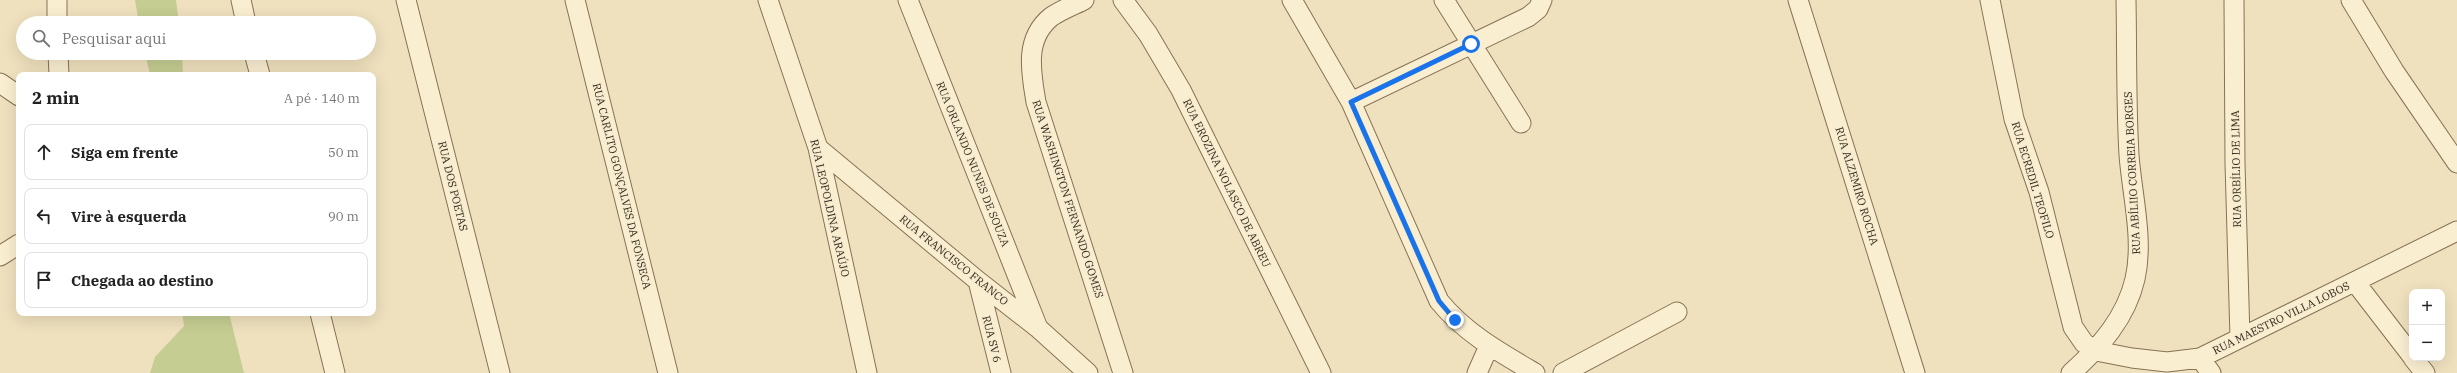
<!DOCTYPE html>
<html lang="pt">
<head>
<meta charset="utf-8">
<style>
  body { margin:0; font-family:"IBM Plex Serif",serif; background:#f2f2f2; color:#222 }
  .controls { position:absolute; right:12px; bottom:12px; display:grid; overflow:hidden; border-radius:8px; box-shadow:0 4px 16px #0002 }
  .controls button { width:36px; height:36px; display:grid; place-items:center; padding:0; border:0; border-bottom:1px solid #e0e0e0; background:#fff; color:#222; font:20px sans-serif }
  .stop { position:absolute; width:12px; height:12px; margin:-9px; border:3px solid #1a73e8; border-radius:50%; background:#fff }
  .stop.end { background:#1a73e8; border-color:#fff; box-shadow:0 1px 4px #0008 }
  .list { margin:0; padding:0; list-style:none }
  h2 { display:flex; justify-content:space-between; align-items:center; height:52px; margin:0; padding:0 16px; font-size:17px }
  h2 small { font-size:13px; font-weight:400; color:#767676 }
  .list li { display:grid; grid-template-columns:26px 1fr auto; gap:12px; align-items:center; box-sizing:border-box; height:56px; margin:0 8px 8px; padding:0 8px; border:1px solid #e0e0e0; border-radius:8px }
  .list b { display:block; font-size:15px; white-space:nowrap }
  .list em { font-size:13px; font-style:normal; color:#767676 }
  .icon { flex:none; width:22px; height:22px; fill:none; stroke:currentColor; stroke-width:2; stroke-linecap:round; stroke-linejoin:round }
  .map { position:relative; flex:none; width:2457px; height:373px; overflow:hidden }
  .search { position:absolute; background:#fff; box-shadow:0 4px 16px #0002; left:16px; top:16px; width:360px; height:44px; display:flex; align-items:center; gap:10px; box-sizing:border-box; padding:0 14px; border-radius:22px; color:#767676; font-size:15px }
  .panel { position:absolute; background:#fff; box-shadow:0 4px 16px #0002; left:16px; top:72px; width:360px; height:244px; border-radius:8px }
  .map>svg:first-child { display:block }
  .green { fill:#c5cd92 }
  .lines { fill:none; stroke-linecap:round; stroke-linejoin:round }
  .minor-casing { stroke:#877256; stroke-width:21 }
  .minor { stroke:#faeed1; stroke-width:19 }
  .route { stroke:#1a73e8; stroke-width:5 }
  .labels { text-anchor:middle; dominant-baseline:central; stroke-width:3; stroke-linejoin:round; paint-order:stroke }
  .street-label { font-size:11px; fill:#36291b; stroke:#f6ebce }
</style>
</head>
<body>
<div class="map">
<svg width="2457" height="373" viewBox="0 0 2457 373">
  <rect width="100%" height="100%" fill="#efe1be"/>
  <path class="green" d="M135,0H176L179,23H139Z
    M145,53H182L183,75H150Z
    M182,313H229L244,373H150L155,357L184,326Z"/>
  <g class="lines">
    <defs>
      <path id="minor" d="M57,0V23
        M241,0L246,23
        M406,0L500,373
        M575,0L668,373
        M768,0L818,148L867,373
        M908,0L1038,328
        M1084,0C1074,5 1061,10 1051,17C1024,39 1031,72 1036,102L1123,373
        M1123,0L1148,34L1181,90L1321,373
        M1292,0L1351,102L1439,301C1465,333 1499,352 1535,373
        M1444,0L1521,123
        M1798,0L1915,373
        M1990,0L2014,119L2039,192L2073,327L2084,343L2096,351L2132,358L2167,362L2200,358L2457,231
        M2234,0L2235,163L2240,338
        M2351,0L2394,71L2457,163
        M58,53L59,75
        M254,53L260,75
        M0,83L19,96
        M1351,102L1528,17L1538,9L1542,0
        M818,148L978,281L1038,328L1088,373
        M0,256L19,244
        M978,281L1001,373
        M2355,282L2412,356
        M320,313L335,373
        M2200,358L2211,373
        M2413,358L2425,373
        M1477,373L1489,346
        M1563,373L1677,312
        M2071,373C2100,347 2126,318 2135,279C2144,240 2132,195 2129,155C2126,104 2127,52 2126,0"/>
    </defs>
    <use href="#minor" class="minor-casing"/>
    <use href="#minor" class="minor"/>
  </g>
  <g class="lines">
    <path class="route" d="M1455,320L1439,301L1351,102L1471,44"/>
  </g>
  <g class="labels">
    <g class="street-label">
      <text transform="translate(973 164) rotate(68)">RUA ORLANDO NUNES DE SOUZA</text>
      <text transform="translate(2236 169) rotate(-91)">RUA ORBÍLIO DE LIMA</text>
      <text transform="translate(2132 173) rotate(-93)">RUA ABÍLIIO CORREIA BORGES</text>
      <text transform="translate(2033 180) rotate(73)">RUA ECREDIL TEOFILO</text>
      <text transform="translate(1227 183) rotate(64)">RUA EROZINA NOLASCO DE ABREU</text>
      <text transform="translate(453 186) rotate(76)">RUA DOS POETAS</text>
      <text transform="translate(622 186) rotate(76)">RUA CARLITO GONÇALVES DA FONSECA</text>
      <text transform="translate(1857 186) rotate(73)">RUA ALZEMIRO ROCHA</text>
      <text transform="translate(1068 199) rotate(72)">RUA WASHINGTON FERNANDO GOMES</text>
      <text transform="translate(830 208) rotate(77)">RUA LEOPOLDINA ARAÚJO</text>
      <text transform="translate(954 260) rotate(39)">RUA FRANCISCO FRANCO</text>
      <text transform="translate(2281 318) rotate(-26)">RUA MAESTRO VILLA LOBOS</text>
      <text transform="translate(992 339) rotate(76)">RUA SV 6</text>
    </g>
  </g>
</svg>
<div class="controls">
<button>+</button>
<button>−</button>
</div>
<div class="stop" style="left:1471px;top:44px"></div>
<div class="stop end" style="left:1455px;top:320px"></div>
<div class="search"><svg class="icon" aria-label="search" viewBox="0 0 24 24"><circle cx="10" cy="10" r="6"/><path d="M15 15l6 6"/></svg>Pesquisar aqui</div>
<section class="panel">
<h2>2 min<small>A pé · 140 m</small></h2>
<ul class="list">
<li><svg class="icon" aria-label="ahead" viewBox="0 0 24 24"><path d="M12 20V5M6 11l6-6 6 6"/></svg><div><b>Siga em frente</b></div><em>50 m</em></li>
<li><svg class="icon" aria-label="left" viewBox="0 0 24 24"><path d="M17 20v-9H6M10 6l-5 5 5 5"/></svg><div><b>Vire à esquerda</b></div><em>90 m</em></li>
<li><svg class="icon" aria-label="arrive" viewBox="0 0 24 24"><path d="M6 21V4h12l-3 4 3 4H6"/></svg><div><b>Chegada ao destino</b></div></li>
</ul>
</section>
</div>
</body>
</html>
